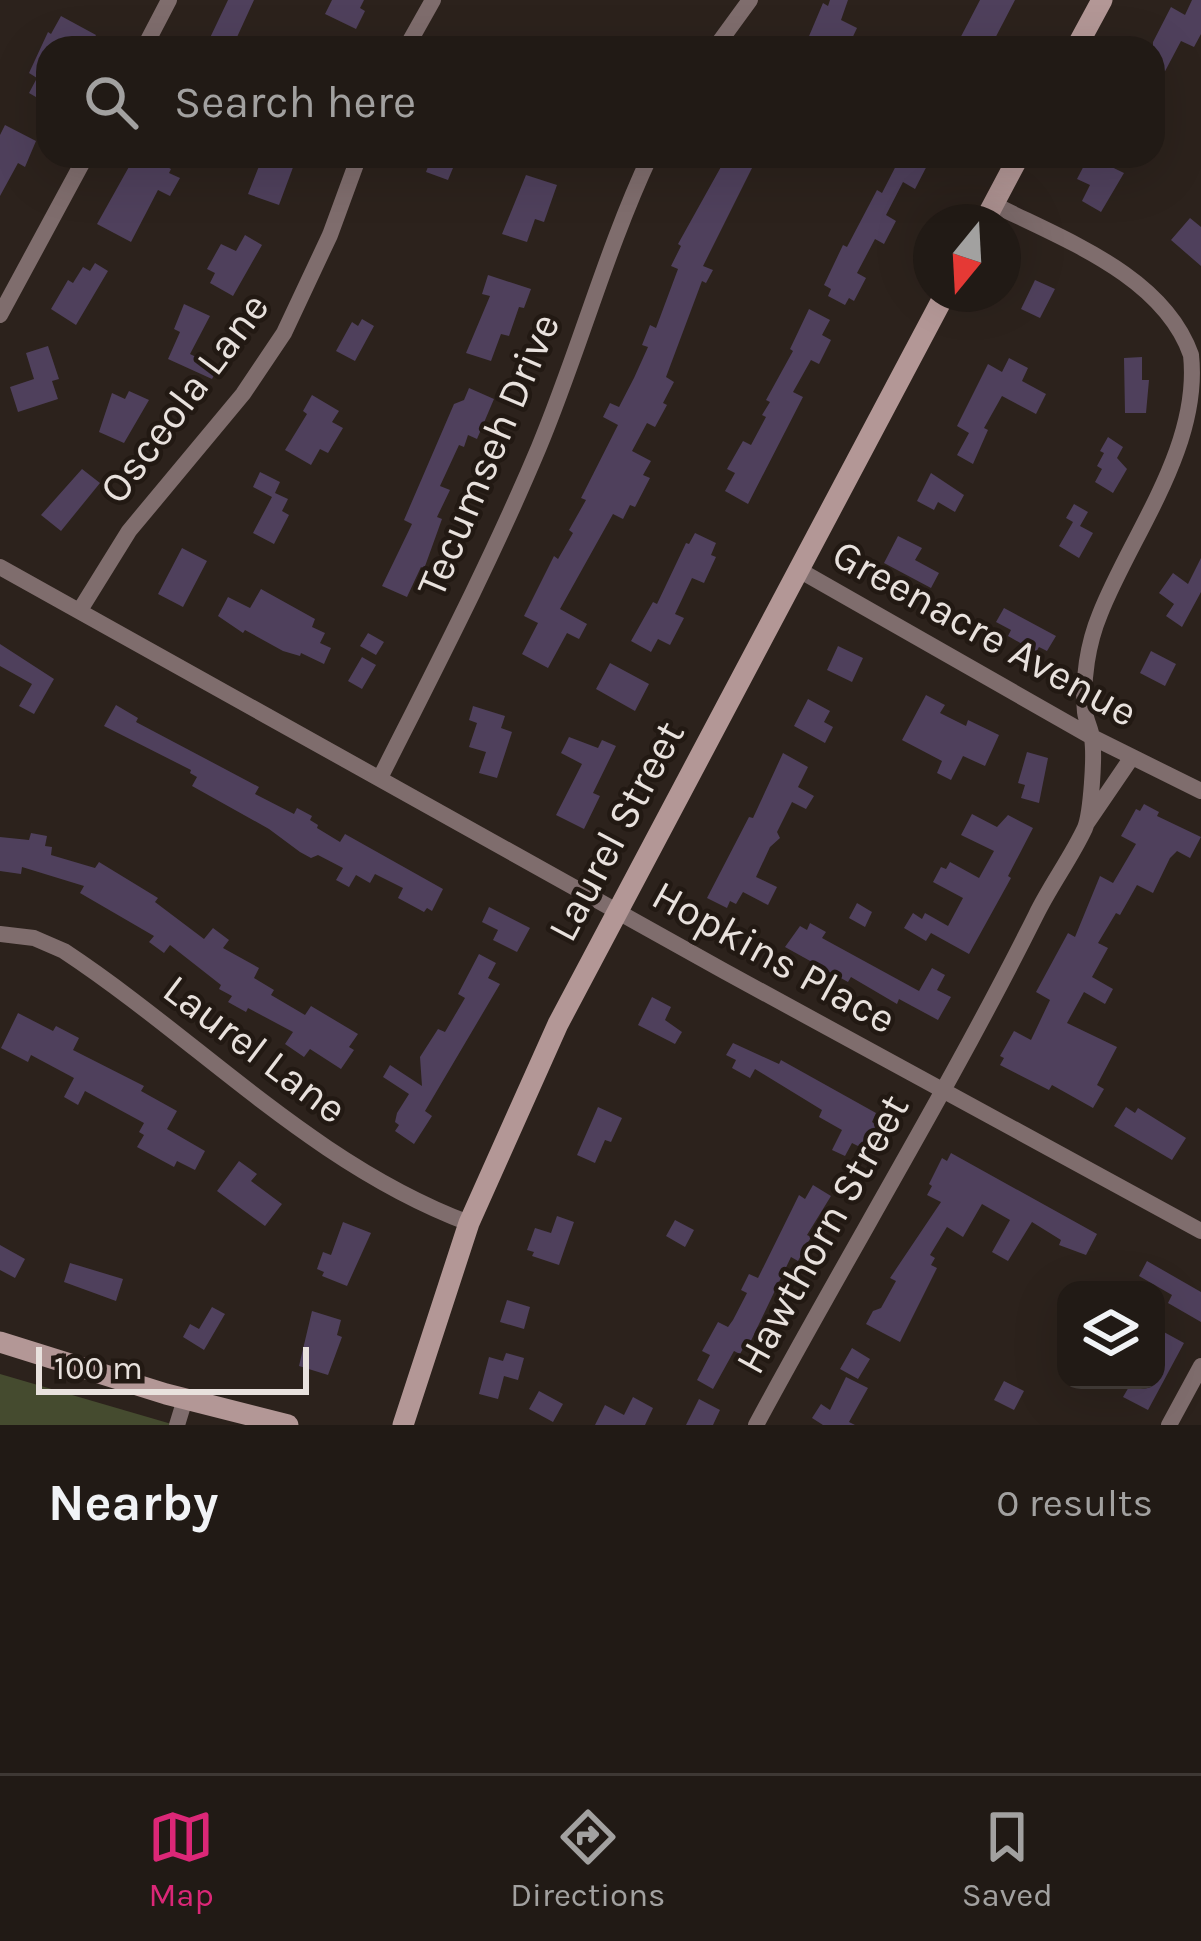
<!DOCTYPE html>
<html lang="en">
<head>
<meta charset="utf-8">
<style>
  body { margin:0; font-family:Karla,sans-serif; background:#2d2722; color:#f1f3f6 }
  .controls { position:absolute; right:36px; bottom:36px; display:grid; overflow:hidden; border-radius:24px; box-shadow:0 12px 48px #0002 }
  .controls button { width:108px; height:108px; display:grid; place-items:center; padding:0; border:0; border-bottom:3px solid #3e3834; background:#211a15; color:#f1f3f6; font:60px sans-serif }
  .compass { position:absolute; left:913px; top:204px; width:108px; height:108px; border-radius:50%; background:#211a15; box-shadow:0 12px 48px #0002; rotate:198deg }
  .scale { position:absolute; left:36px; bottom:30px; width:273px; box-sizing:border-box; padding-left:12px; border:6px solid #e8e1dd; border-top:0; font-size:33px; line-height:42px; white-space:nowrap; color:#e8e1dd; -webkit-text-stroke:9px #221913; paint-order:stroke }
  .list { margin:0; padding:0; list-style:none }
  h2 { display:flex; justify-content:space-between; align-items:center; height:156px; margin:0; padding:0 48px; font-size:51px }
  h2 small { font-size:39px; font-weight:400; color:#a2a1a0 }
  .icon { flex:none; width:66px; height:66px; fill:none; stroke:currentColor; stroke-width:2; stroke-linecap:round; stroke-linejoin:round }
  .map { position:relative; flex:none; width:1201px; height:1425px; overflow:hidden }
  .search { position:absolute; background:#211a15; box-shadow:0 12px 48px #0002; left:36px; right:36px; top:36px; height:132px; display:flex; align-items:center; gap:30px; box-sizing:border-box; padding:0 42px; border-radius:36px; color:#a2a1a0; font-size:45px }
  .sheet { height:348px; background:#211a15 }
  nav { display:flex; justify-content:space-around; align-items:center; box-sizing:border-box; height:168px; border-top:3px solid #3e3834; background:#211a15; font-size:33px; color:#a2a1a0 }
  nav a { display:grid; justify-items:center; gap:6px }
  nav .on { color:#db2777 }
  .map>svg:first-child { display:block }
  .green { fill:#454b2f }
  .building { fill:#4f405c }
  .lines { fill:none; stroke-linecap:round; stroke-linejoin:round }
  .street { stroke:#7f6d6d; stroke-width:16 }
  .secondary { stroke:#b39796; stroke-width:21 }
  .labels { text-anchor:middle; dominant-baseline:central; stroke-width:9; stroke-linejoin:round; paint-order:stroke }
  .street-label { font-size:42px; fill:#e8e1dd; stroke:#221913 }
</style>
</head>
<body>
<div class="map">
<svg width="1201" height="1425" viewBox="0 0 1201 1425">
  <rect width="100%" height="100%" fill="#2c221c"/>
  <path class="green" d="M0,1374L175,1425H0Z"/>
  <path class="building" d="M228,0H254L232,48H221L208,42Z
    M332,0H364L360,8L365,11L356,29L325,14Z
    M830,0H848L841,20L857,28L849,45L836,38L831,48H804L823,3L828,6Z
    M980,0H1015L990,48H955Z
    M1192,0H1201V34L1194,47L1181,41L1153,94V42L1171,7L1185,15Z
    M61,16L96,35L89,48H48V104L29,93L37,78L29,73L48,32L51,34Z
    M5,125L36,141L25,167L18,163L0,196V135Z
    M135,156H147L171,169L169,173L180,178L170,196L158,190L131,242L97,224Z
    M263,156L295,162L279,205L248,194Z
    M432,156H458L448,180L426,172Z
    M727,156H758L703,266L713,270L706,283L702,281L666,377L674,382L663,403L667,405L655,427L647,423L632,451L651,461L643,475L650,478L635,507L630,505L623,519L613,514L560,609L587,624L579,639L567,633L548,668L522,654L538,623L524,616L554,556L558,559L573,533L569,530L586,500L581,498L618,425L603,417L610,403L619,407L634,378L648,347L642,345L650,325L656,328L678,269L671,266L681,246L678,244Z
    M901,156H932L915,189L903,182L886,215L896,221L884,244L875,239L857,273L866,278L854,301L849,298L845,305L828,296L831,289L824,285L843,245L847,247L877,190L882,193Z
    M1089,156L1124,173L1101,212L1082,201L1090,185L1077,179Z
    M526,175L557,185L544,222L535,219L527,242L502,234Z
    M1190,218L1201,227V266L1171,240Z
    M245,235L262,245L233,296L210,283L215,273L207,269L221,244L236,251Z
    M95,263L108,271L76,325L51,309L68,280L73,283L83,267L90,271Z
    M488,275L531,289L524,308L519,307L509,336L501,334L491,361L466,353L490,296L482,294Z
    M1035,280L1055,289L1040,318L1021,309Z
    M184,304L210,316L190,354L218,368L212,379L168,359L180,332L174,329Z
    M809,309L830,320L822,335L831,340L819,364L811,360L793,392L803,397L748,504L725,491L735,473L727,469L743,441L751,445L766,417L762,415L770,402L766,400L793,351L790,349Z
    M362,319L374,326L355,361L336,351L352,322L358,326Z
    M48,346L59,379L52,381L58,399L18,412L10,387L34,379L26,353Z
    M1142,357V380H1149L1146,413H1125L1124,358Z
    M1009,358L1028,368L1022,381L1046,394L1036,414L1002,396L984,428L988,430L973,464L957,455L969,433L957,426L988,364L1002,372Z
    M469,388L494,399L477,439L468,435L464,447L459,445L440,486L450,490L437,517L442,519L424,569L421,567L407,597L382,586L412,524L404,520L454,404L464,400Z
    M129,391L149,400L124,443L99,432L112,393L125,399Z
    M312,395L339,411L332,422L343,428L328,453L320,449L311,465L285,450L307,414L303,411Z
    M1108,437L1123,447L1117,458L1127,469L1113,493L1095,482L1102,469L1097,466L1104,453L1100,451Z
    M82,469L100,483L61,531L41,515Z
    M260,472L280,482L275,493L288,499L282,511L289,515L274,544L253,533L272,497L253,487Z
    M931,473L964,495L955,512L938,502L934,510L917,501Z
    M1074,504L1088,512L1080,526L1093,533L1079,558L1059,546L1073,522L1066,518Z
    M695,533L716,543L711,555L716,557L704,583L692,578L675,614L684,618L670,645L658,639L651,652L631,641L653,602L657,604L686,543L689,544Z
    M898,536L922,548L915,560L939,573L931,588L884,563Z
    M182,548L207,561L183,607L158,594Z
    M1201,558V592L1182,627L1166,616L1174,604L1159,593L1173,573L1188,584Z
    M261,589L315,619L312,627L325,633L320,643L331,648L324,664L301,653L300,656L283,651L245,630L243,633L218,616L228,597L250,608Z
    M1004,608L1056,636L1047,651L1039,647L1036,652L1008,636L1011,630L996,622Z
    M368,633L384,642L376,655L360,646Z
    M0,644L54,679L34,714L19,706L32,684L0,666Z
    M838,646L863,658L852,682L827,670Z
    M1151,651L1176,664L1165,686L1140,673Z
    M362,657L376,665L362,689L348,681Z
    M610,663L649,684L635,711L596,689Z
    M926,695L945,705L940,713L966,726L968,720L999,735L985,766L963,756L951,780L937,773L942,761L902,740Z
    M808,699L830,711L824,722L833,727L825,743L794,726Z
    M116,705L138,718L136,722L259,787L255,794L294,814L297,808L312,816L310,820L318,825L317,828L340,842L345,834L443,889L432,911L427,908L424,912L398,898L403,888L375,874L370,883L356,875L349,887L336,880L343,868L318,855L311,858L300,852L269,829L192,786L197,777L190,773L191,770L104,726Z
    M473,706L505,716L501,728L512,732L497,778L479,773L486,752L469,747L477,723L469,720Z
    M569,737L598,748L602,740L616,746L593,793L600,796L584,829L556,815L582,764L561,753Z
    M1027,752L1048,758L1039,803L1021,798L1025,785L1018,783Z
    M783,753L808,767L798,787L814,796L806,809L792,802L777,832L780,838L770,847L756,877L777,887L768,905L743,892L736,904L730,901L727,908L707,898L749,817L753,818Z
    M1144,804L1159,812L1157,816L1201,837L1190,858L1177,851L1170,858L1153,893L1137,885L1120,915L1116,913L1098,943L1108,948L1092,977L1113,989L1105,1004L1084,992L1067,1023L1117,1047L1097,1085L1104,1089L1093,1108L1052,1085L1049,1090L1000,1065L1004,1058L1000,1056L1014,1031L1031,1040L1050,1000L1036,992L1068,933L1075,937L1100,876L1113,883L1136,844L1121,836L1136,809L1140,811Z
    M972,814L997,827L1008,815L1033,828L1008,876L1011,878L969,954L931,933L926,941L904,928L913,913L922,919L925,913L948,926L963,898L933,882L941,867L946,869L950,862L979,878L994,851L961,835Z
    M31,833L47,836L45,846L52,847L51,855L95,868L99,862L158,898L155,902L204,939L213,928L229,940L223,948L259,968L254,978L274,990L271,995L305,1015L311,1006L358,1034L349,1047L354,1050L341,1069L310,1049L304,1057L285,1044L293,1032L248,1008L246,1012L228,1002L232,996L219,989L221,985L170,945L164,953L149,942L154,936L80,893L84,886L22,867L21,874L0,871V837L29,840Z
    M857,903L872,912L865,927L849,918Z
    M489,907L530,928L517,952L493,940L498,930L482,922Z
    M810,923L826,932L822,938L919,991L932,968L945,975L937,990L951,997L938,1020L899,999L897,1004L851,977L848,982L785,947L800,926L807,930Z
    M479,954L496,963L488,978L500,984L425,1111L432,1116L414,1144L395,1131L399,1125L395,1122L397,1113L409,1094L383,1077L390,1065L422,1086L420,1057L438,1029L445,1032L465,998L458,994Z
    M652,997L671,1007L665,1020L682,1032L675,1044L638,1025Z
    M18,1013L53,1031L56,1026L79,1038L73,1050L144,1086L141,1091L177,1111L167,1129L205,1151L195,1170L177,1161L174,1167L137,1147L144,1135L139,1132L144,1123L85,1091L78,1105L64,1097L74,1078L31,1055L28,1062L1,1048Z
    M733,1043L779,1064L781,1060L876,1113L872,1122L877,1125L864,1149L852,1143L845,1156L832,1150L842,1130L819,1117L822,1110L755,1069L750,1078L732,1068L736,1060L726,1055Z
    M598,1107L622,1118L611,1142L605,1140L595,1163L577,1155Z
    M1126,1107L1135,1113L1138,1108L1186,1138L1172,1160L1114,1126Z
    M951,1153L1097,1234L1086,1255L1059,1245L1061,1240L1032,1222L1008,1261L992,1252L1010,1220L982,1204L963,1237L947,1227L930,1255L935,1258L931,1265L937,1268L900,1342L866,1324L873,1311L881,1308L896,1281L890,1278L941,1202L927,1195L932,1186L929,1184L942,1158L947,1161Z
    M239,1161L257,1174L251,1181L282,1204L265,1226L217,1191Z
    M813,1185L831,1196L807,1235L811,1237L798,1261L791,1257L748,1347L745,1345L740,1354L734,1351L713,1389L697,1380L710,1355L702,1351L718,1322L728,1327L733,1320L747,1293L741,1290L749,1274L758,1278L799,1195L805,1199Z
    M557,1216L574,1222L559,1265L532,1256L534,1252L527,1250L535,1228L551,1233Z
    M675,1220L694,1230L685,1247L666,1236Z
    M343,1222L371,1233L347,1286L322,1276L324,1272L317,1269L323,1252L331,1255Z
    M0,1245L25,1259L15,1278L0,1270Z
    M1147,1261L1201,1292V1322L1168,1303L1172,1295L1139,1276Z
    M70,1263L123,1279L116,1301L64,1282Z
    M507,1300L530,1307L524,1329L500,1322Z
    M212,1307L225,1314L204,1350L183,1337L190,1324L199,1329Z
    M312,1311L341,1320L337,1335L342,1337L328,1375L299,1366Z
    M1162,1331L1184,1343L1148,1410L1123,1397L1133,1380H1156V1343Z
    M852,1348L870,1359L858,1379L840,1369Z
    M506,1353L524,1358L518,1380L504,1376L498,1399L479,1394L489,1357L503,1361Z
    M846,1377L868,1388L849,1422L855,1425H823L812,1418L821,1404L830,1410Z
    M1004,1381L1024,1391L1014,1410L994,1400Z
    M539,1391L563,1404L553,1422L529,1409Z
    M633,1397L653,1408L645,1425H595L605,1405L624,1415Z
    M699,1399L720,1410L713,1425H686Z"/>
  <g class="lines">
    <path class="street" d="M144,48L169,0
      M406,48L433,0
      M715,48L750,0
      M0,315L86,156
      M0,567L724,971L1201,1231
      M799,570L1092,737L1201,791
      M80,610L129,531L243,394L284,333L330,235L359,156
      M381,776C436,667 492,559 539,447C579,351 606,250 650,156
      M1087,823L1132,757
      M0,934L34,938L64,951C200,1041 314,1165 469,1223
      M177,1425L185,1399
      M756,1425C848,1254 949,1089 1036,915C1050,886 1071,858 1085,828C1091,813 1095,756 1092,738C1091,729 1086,721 1085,712C1082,680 1088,643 1100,614C1131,535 1201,447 1191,355C1163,275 1062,239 993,204
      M1169,1425L1201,1366"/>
    <path class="secondary" d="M1076,48L1102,0
      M984,222L1019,156
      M0,1342L166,1394L288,1425
      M403,1425L469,1223L558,1024L945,294"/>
  </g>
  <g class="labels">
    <g class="street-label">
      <text transform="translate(184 398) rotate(-53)">Osceola Lane</text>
      <text transform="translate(488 455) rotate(-67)">Tecumseh Drive</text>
      <text transform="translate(985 633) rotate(29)">Greenacre Avenue</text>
      <text transform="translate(616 831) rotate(-62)">Laurel Street</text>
      <text transform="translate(774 957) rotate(29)">Hopkins Place</text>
      <text transform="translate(255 1049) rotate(37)">Laurel Lane</text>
      <text transform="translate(822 1234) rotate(-61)">Hawthorn Street</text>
    </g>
  </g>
</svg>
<div class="controls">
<button><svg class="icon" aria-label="layers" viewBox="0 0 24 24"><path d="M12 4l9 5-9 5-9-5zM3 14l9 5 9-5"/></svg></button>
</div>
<svg class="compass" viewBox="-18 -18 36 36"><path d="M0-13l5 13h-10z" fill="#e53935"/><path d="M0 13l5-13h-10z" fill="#a2a1a0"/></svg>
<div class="scale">100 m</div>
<div class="search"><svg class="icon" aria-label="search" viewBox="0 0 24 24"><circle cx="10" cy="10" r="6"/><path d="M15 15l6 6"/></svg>Search here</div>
</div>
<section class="sheet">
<h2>Nearby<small>0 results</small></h2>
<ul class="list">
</ul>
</section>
<nav>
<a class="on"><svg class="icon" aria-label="map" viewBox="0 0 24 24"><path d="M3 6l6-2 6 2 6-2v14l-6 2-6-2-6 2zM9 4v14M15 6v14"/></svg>Map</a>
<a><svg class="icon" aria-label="directions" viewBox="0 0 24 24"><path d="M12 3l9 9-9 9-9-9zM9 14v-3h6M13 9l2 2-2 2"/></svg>Directions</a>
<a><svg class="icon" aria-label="saved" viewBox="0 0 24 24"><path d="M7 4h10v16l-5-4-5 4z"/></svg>Saved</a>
</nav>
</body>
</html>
